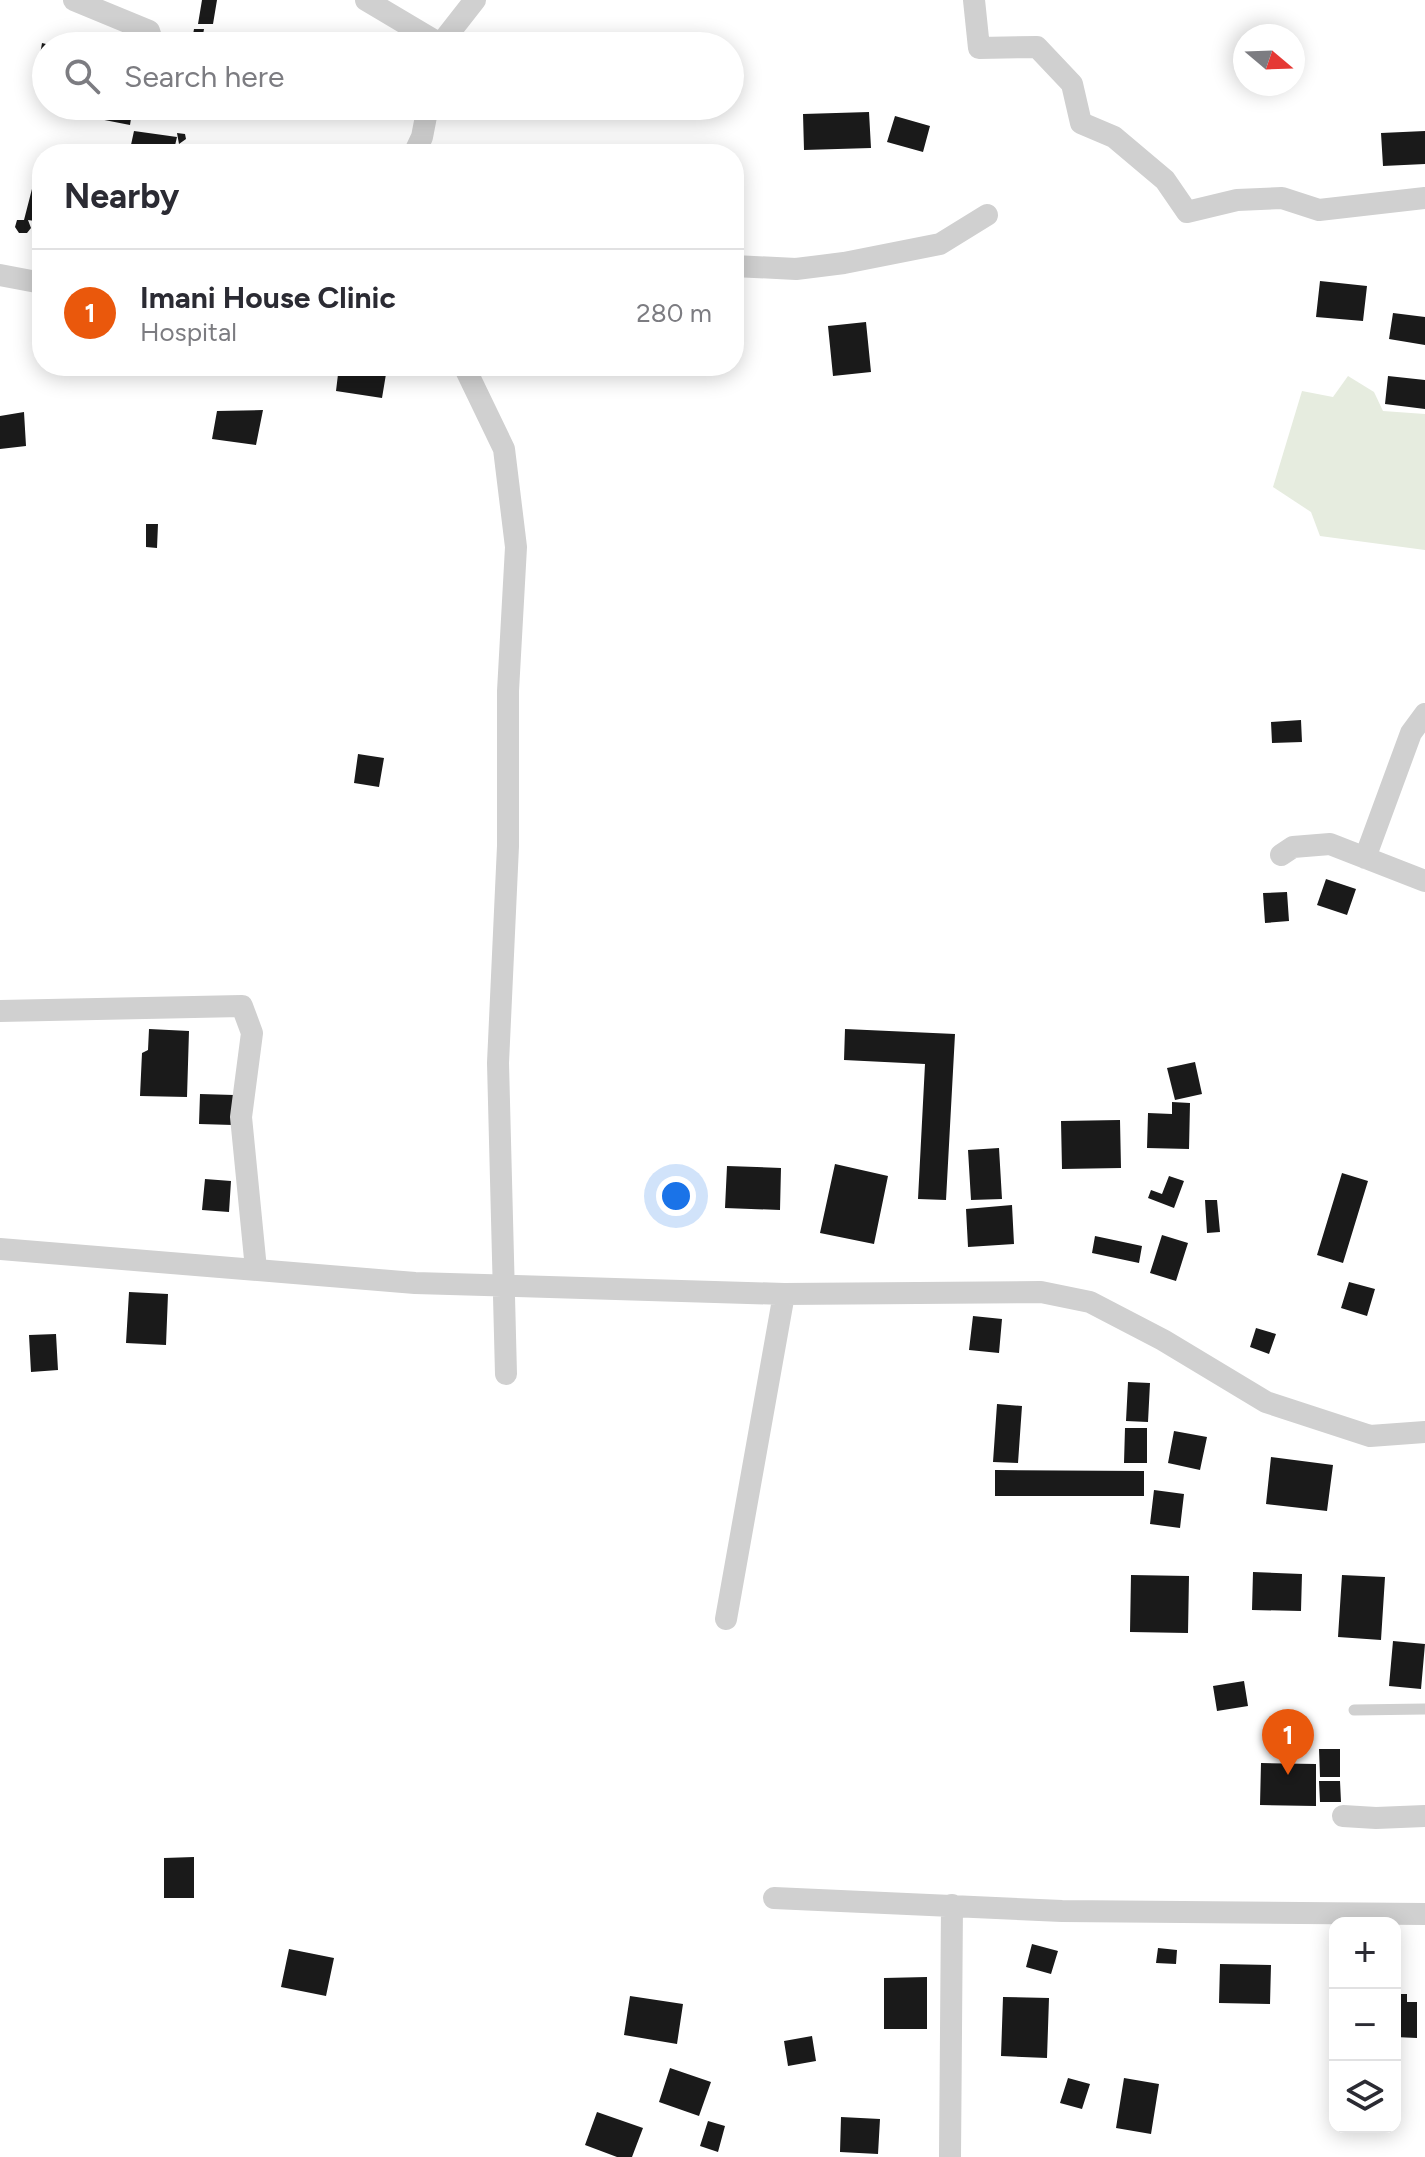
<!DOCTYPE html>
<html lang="en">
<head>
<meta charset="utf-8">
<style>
  body { margin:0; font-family:Figtree,sans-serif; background:#f2f2f3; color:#2b2b33 }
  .controls { position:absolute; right:24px; bottom:24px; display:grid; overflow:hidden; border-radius:16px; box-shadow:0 4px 20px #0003 }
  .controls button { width:72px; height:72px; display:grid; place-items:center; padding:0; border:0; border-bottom:2px solid #e1e1e2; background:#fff; color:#2b2b33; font:40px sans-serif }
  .compass { position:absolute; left:1233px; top:24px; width:72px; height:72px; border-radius:50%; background:#fff; box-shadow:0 4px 20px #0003; rotate:109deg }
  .you { position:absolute; left:676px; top:1196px; width:28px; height:28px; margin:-20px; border:6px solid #fff; border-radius:50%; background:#1a73e8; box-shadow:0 0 0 12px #1a73e833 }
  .badge { display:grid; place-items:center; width:52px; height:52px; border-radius:50%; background:#ea580c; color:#fff; font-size:26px; font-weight:700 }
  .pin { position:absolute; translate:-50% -66px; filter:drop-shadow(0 2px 4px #0008) }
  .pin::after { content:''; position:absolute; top:42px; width:28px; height:24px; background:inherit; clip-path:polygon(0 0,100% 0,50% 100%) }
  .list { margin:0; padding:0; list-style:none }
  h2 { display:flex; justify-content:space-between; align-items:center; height:104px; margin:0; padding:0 32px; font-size:34px }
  h2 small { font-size:26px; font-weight:400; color:#7c7c81 }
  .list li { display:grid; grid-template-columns:52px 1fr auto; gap:24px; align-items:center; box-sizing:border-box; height:128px; padding:0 32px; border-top:2px solid #e1e1e2 }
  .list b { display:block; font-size:30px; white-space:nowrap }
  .list p { margin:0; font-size:26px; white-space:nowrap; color:#7c7c81 }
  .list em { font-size:26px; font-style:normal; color:#7c7c81 }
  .icon { flex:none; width:44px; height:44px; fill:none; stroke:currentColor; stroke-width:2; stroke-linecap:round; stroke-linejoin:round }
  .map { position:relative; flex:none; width:1425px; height:2157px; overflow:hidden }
  .search { position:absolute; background:#fff; box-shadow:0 4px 20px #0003; left:32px; top:32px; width:712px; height:88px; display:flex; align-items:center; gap:20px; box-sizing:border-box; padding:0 28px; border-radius:44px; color:#7c7c81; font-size:30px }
  .panel { position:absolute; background:#fff; box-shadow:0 4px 20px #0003; left:32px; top:144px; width:712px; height:232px; border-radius:32px }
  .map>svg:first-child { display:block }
  .green { fill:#e6ecdf }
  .building { fill:#1a1a1a }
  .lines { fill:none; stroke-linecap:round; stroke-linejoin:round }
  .lane { stroke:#d0d0d0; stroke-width:11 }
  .street { stroke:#d0d0d0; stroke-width:22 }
</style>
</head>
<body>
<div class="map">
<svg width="1425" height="2157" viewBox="0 0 1425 2157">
  <rect width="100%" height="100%" fill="#fff"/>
  <path class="green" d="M1348,376L1374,392L1383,411L1425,414V550L1320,536L1311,512L1273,487L1302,391L1333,397Z"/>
  <path class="building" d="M202,0H217L213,24H198Z
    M194,29H204L201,46H191Z
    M42,43L46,44V74L37,72Z
    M90,106H133L130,125L89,117Z
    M869,112L871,148L804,150L803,114Z
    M895,116L930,126L923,152L887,142Z
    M134,131L177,137L173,154H129Z
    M1425,131V164L1383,166L1381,133Z
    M177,133L185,134L186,139L179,144Z
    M33,185L42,186V222L28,220L31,228L27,233H19L15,227L17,220H24Z
    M1320,281L1367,286L1363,321L1316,317Z
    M1393,313L1425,317V345L1389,339Z
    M866,322L871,372L833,376L828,326Z
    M339,366L387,368L382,398L336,391Z
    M1388,376L1425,380V409L1385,404Z
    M263,410L256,445L212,439L217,411Z
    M24,412L26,446L0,449V416Z
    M146,524H158L157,548L146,547Z
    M1301,720L1302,742L1272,743L1271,722Z
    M358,754L384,758L379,787L354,783Z
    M1326,879L1356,889L1347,915L1317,905Z
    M1287,892L1289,921L1265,923L1263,893Z
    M149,1029L189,1031L187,1097L140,1096L142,1053L148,1050Z
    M845,1029L955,1034L946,1200L918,1199L925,1064L844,1060Z
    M1195,1062L1202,1094L1175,1100L1167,1068Z
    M200,1094L234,1095L233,1125L199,1124Z
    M1172,1102L1190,1103L1189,1149L1147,1148L1148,1113L1172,1114Z
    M1120,1120L1121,1168L1062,1169L1061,1121Z
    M999,1148L1002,1199L971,1200L968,1150Z
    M835,1164L888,1176L874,1244L820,1233Z
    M727,1166L781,1168L780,1210L725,1208Z
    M1342,1173L1368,1181L1343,1263L1317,1255Z
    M1169,1176L1184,1181L1174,1208L1148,1198L1151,1190L1162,1194Z
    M205,1179L231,1181L229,1212L202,1210Z
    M1205,1200H1217L1220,1232L1207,1233Z
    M1012,1205L1014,1244L968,1247L966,1209Z
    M1162,1235L1188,1243L1176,1281L1150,1273Z
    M1095,1236L1142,1246L1139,1263L1092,1253Z
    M1349,1282L1375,1289L1367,1316L1341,1308Z
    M129,1292L168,1294L166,1345L126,1343Z
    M973,1316L1002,1319L999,1353L969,1350Z
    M1256,1328L1276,1334L1269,1354L1250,1347Z
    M56,1334L58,1370L31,1372L29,1335Z
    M1128,1382L1150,1383L1148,1422L1126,1421Z
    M997,1404L1022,1406L1018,1463L993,1462Z
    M1125,1428H1147V1463H1124Z
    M1174,1431L1207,1437L1200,1470L1168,1463Z
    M1271,1457L1333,1465L1327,1511L1266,1504Z
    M995,1470L1144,1471V1496H995Z
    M1154,1490L1184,1494L1180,1528L1150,1524Z
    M1253,1572L1302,1574L1301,1611L1252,1610Z
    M1131,1575L1189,1576L1188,1633L1130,1632Z
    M1342,1575L1385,1577L1381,1640L1338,1637Z
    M1393,1641L1425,1644L1421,1689L1389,1686Z
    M1244,1681L1248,1706L1217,1711L1213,1686Z
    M1319,1749H1340V1777H1320Z
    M1261,1763L1316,1764V1806L1260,1805Z
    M1319,1781H1340L1341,1802H1320Z
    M194,1857V1898H164V1858Z
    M1032,1944L1058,1951L1051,1974L1026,1967Z
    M1158,1948L1177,1950L1176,1964L1156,1963Z
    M289,1949L334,1958L326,1996L281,1987Z
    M1220,1964L1271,1965L1270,2004L1219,2003Z
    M927,1977V2029H884V1978Z
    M1395,1994H1407V2002H1417V2038L1395,2037Z
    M630,1996L683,2004L677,2044L624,2035Z
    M1003,1997L1049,1998L1047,2058L1001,2056Z
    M812,2036L816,2061L788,2066L784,2041Z
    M670,2068L711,2082L699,2116L659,2102Z
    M1068,2078L1090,2084L1082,2109L1060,2103Z
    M1124,2078L1159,2084L1151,2134L1116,2128Z
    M597,2112L643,2128L632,2157H617L585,2145Z
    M841,2117L880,2119L878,2154L840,2152Z
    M708,2121L725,2126L718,2152L700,2146Z"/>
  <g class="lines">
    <path class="lane" d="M1354,1710L1425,1709"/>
    <path class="street" d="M74,0L149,31L154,46
      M366,0L440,44
      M974,0L979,48L1037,47L1072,84L1081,123L1114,137L1165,180L1187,212L1237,200L1282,198L1319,210L1425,198
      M439,46L475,0
      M414,154L422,137L428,106
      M734,266L796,269L844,263L940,244L987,215
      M0,275L42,283
      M464,366L504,449L516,547L508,691V846L498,1063L506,1374
      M1281,855L1293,847L1330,844L1425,881
      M1365,858L1411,733L1425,714
      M0,1011L242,1006L252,1033L241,1117L256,1269
      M0,1249L415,1283L784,1294L1041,1292L1090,1302L1163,1340L1266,1402L1370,1436L1425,1432
      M726,1619L784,1294
      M1343,1816L1376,1818L1425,1816
      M774,1898L1062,1911L1425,1914
      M950,2157L952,1905"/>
  </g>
</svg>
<div class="controls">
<button>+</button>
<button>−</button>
<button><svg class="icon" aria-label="layers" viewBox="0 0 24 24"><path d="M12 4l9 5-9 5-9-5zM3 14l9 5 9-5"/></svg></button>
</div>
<svg class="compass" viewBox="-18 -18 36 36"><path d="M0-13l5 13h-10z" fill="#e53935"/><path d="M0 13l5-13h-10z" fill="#7c7c81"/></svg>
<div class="you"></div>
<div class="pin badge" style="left:1288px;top:1775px">1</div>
<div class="search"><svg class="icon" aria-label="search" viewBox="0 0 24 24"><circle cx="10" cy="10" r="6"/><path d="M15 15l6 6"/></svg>Search here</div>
<section class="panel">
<h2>Nearby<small></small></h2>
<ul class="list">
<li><span class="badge">1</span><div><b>Imani House Clinic</b><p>Hospital</p></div><em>280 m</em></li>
</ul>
</section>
</div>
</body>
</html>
